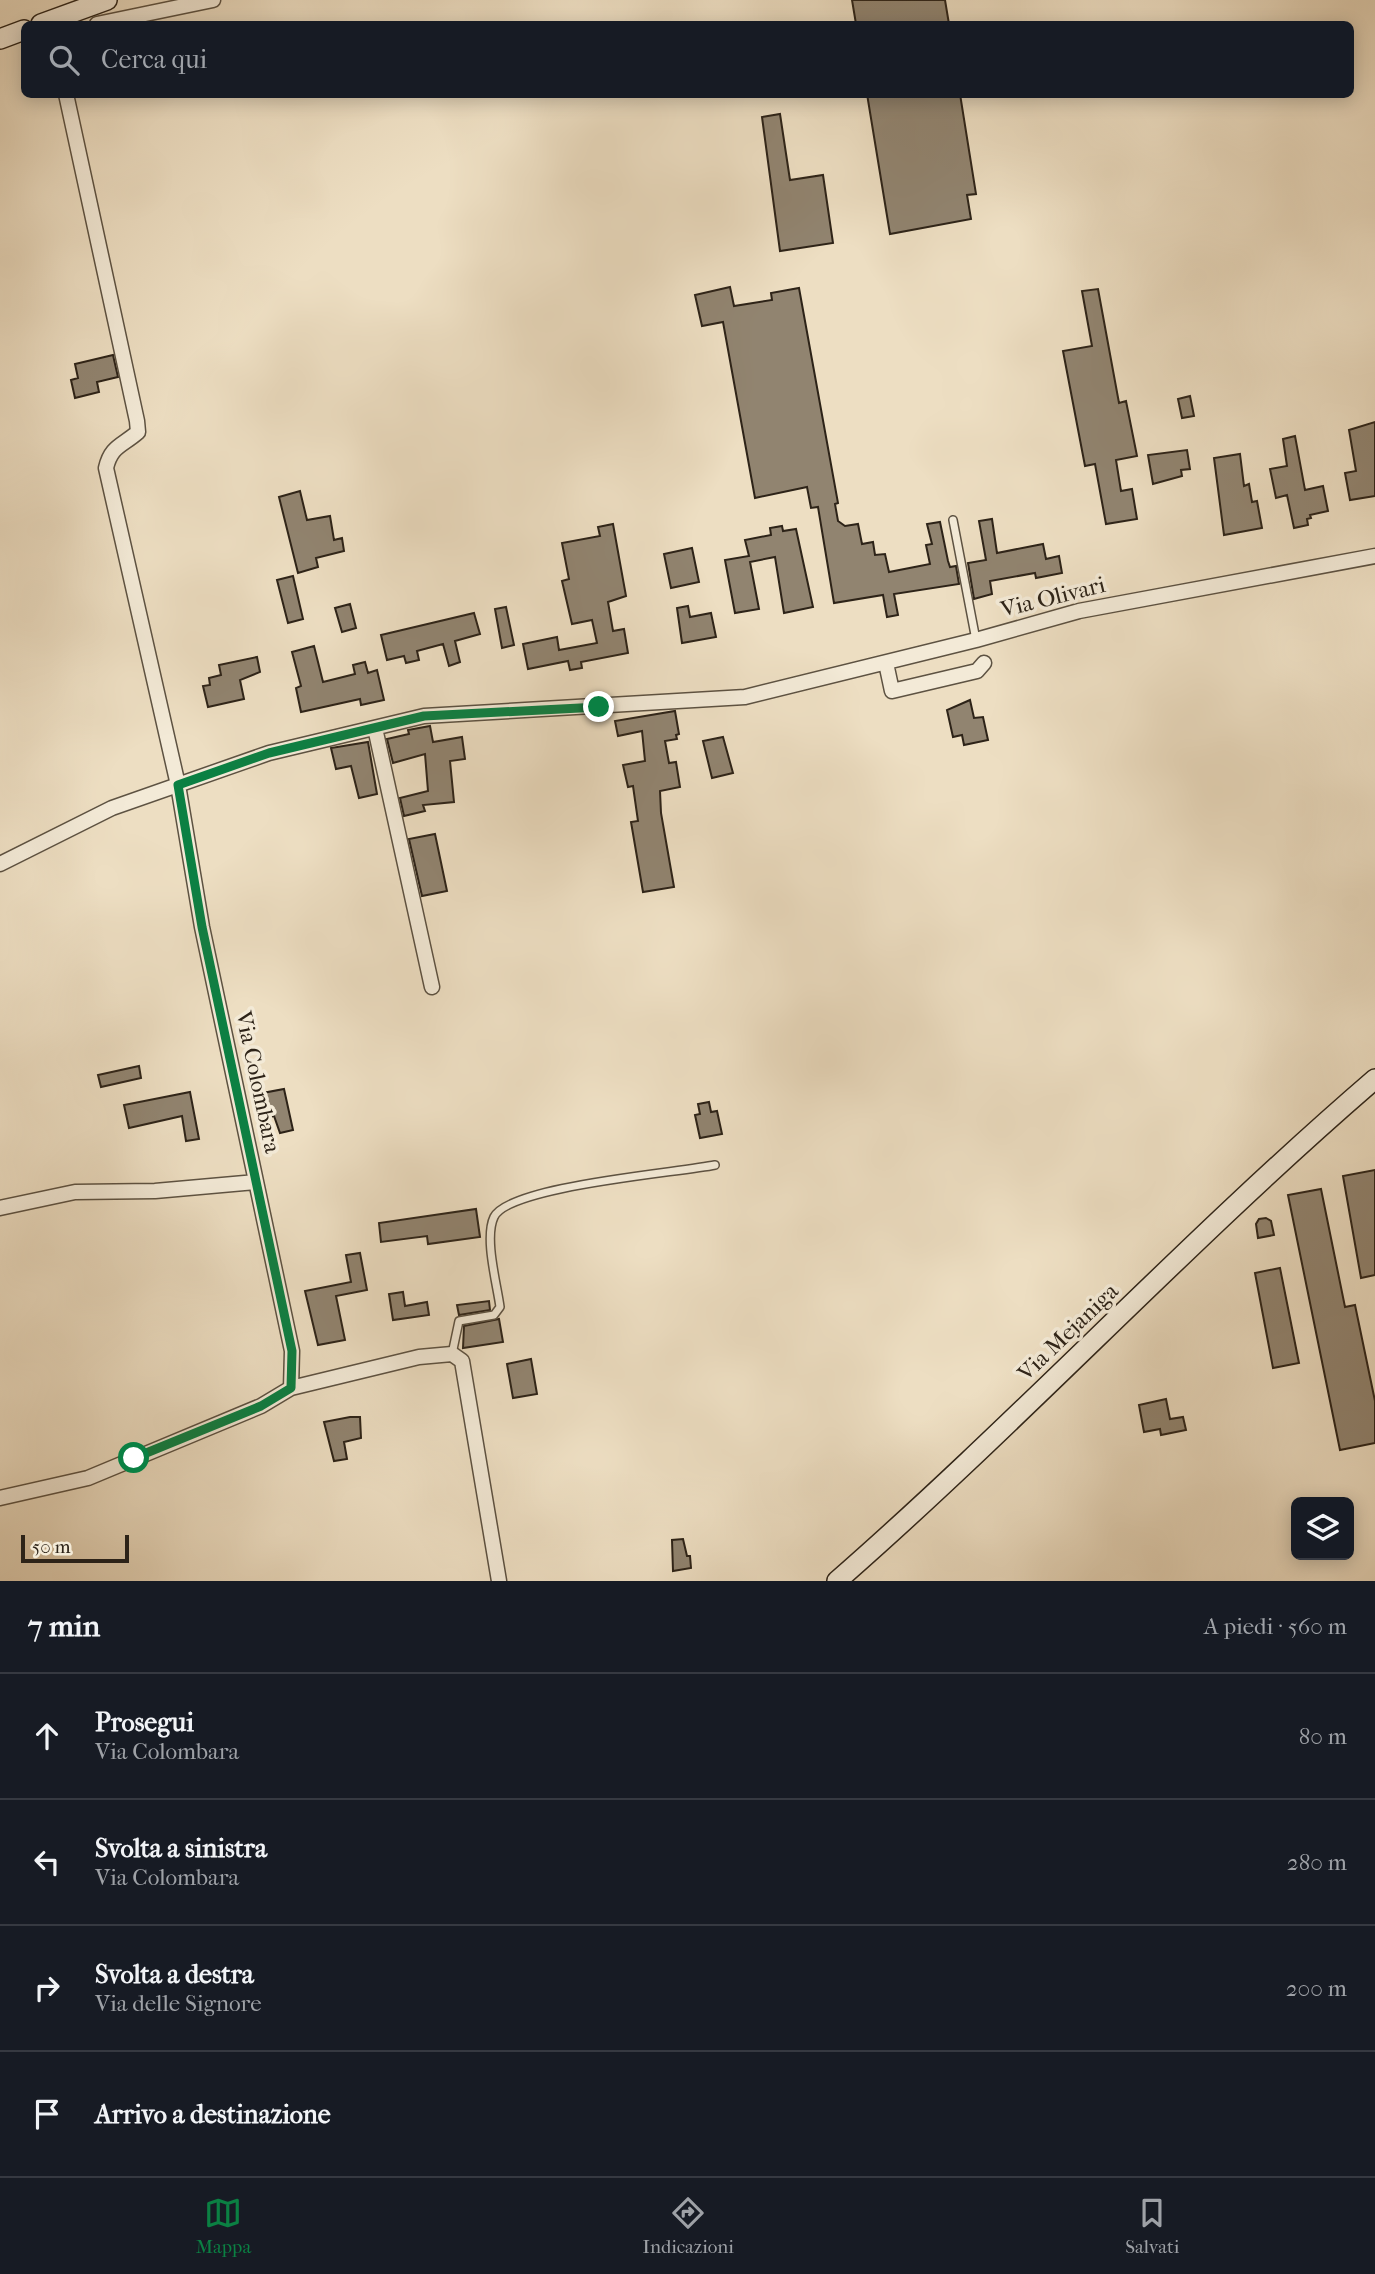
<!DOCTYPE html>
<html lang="it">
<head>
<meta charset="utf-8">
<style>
  body { margin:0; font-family:"IM FELL French Canon",serif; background:#20242c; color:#f1f3f6 }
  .controls { position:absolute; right:21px; bottom:21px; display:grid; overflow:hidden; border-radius:10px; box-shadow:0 4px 18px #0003 }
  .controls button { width:63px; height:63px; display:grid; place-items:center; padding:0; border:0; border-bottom:2px solid #363941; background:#171b24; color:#f1f3f6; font:35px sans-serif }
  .scale { position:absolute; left:21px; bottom:18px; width:108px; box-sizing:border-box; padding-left:7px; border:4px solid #2d2318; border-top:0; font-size:19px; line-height:24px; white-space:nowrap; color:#2d2318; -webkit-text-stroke:5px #f3ead7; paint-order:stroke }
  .stop { position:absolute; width:21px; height:21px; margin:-16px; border:5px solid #0b8043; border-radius:50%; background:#fff }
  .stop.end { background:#0b8043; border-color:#fff; box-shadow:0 2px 7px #0008 }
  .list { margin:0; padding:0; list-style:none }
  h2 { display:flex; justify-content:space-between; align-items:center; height:91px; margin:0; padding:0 28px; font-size:30px }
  h2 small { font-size:23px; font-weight:400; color:#9ea1a6 }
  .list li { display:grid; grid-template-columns:46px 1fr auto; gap:21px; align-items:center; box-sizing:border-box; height:126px; padding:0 28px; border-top:2px solid #363941 }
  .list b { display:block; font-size:26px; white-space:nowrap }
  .list p { margin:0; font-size:23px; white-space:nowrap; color:#9ea1a6 }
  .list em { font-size:23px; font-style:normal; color:#9ea1a6 }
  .icon { flex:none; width:38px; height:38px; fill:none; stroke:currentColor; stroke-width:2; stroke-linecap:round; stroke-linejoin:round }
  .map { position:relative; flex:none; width:1375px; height:1581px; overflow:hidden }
  .search { position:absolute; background:#171b24; box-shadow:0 4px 18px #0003; left:21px; right:21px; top:21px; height:77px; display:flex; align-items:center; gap:18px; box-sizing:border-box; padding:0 24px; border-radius:10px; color:#9ea1a6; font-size:26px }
  .sheet { height:595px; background:#171b24 }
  nav { display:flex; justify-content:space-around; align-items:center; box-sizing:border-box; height:98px; border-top:2px solid #363941; background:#171b24; font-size:19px; color:#9ea1a6 }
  nav a { display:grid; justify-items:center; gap:4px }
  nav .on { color:#0b8043 }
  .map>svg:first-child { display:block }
  .building { fill:#918470; stroke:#2d2318; stroke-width:2 }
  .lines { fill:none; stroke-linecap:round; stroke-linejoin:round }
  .lane-casing { stroke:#5d5242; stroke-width:10 }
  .street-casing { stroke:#5d5242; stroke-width:17 }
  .secondary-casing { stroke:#2d2318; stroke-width:22 }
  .lane { stroke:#f3ead7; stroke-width:7 }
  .street { stroke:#f3ead7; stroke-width:14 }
  .secondary { stroke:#f3ead7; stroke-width:19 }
  .route { stroke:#0b8043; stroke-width:9 }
  .labels { text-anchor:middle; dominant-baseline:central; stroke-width:7; stroke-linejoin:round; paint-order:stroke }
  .street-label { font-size:23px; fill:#2d2318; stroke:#f3ead7 }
</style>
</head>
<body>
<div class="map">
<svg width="1375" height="1581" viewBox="0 0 1375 1581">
  <rect width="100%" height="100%" fill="#eddec2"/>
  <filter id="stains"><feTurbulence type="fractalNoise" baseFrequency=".00286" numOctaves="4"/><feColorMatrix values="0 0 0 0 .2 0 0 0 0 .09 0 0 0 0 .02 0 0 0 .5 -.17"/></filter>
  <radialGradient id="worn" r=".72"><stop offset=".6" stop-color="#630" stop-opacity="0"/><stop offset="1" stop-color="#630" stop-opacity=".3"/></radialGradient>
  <path class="building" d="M852,0H945L949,24H856Z
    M867,94H960L976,194L967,195L971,219L890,234Z
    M780,114L790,180L823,175L833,243L780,251L762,117Z
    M730,287L734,306L772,300L771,293L799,288L838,503L835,504L838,521L845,526L858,524L862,544L873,542L875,555L885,554L889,572L930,564L926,545L932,544L927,524L940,522L948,561L950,567L956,566L959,584L894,594L898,615L887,617L883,595L834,603L818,507L811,508L807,487L755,498L723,322L702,326L695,295Z
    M1098,289L1119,403L1126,401L1137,456L1116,460L1121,491L1132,489L1137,519L1106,524L1095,464L1085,466L1063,351L1092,346L1082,291Z
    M113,355L118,377L97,382L99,392L75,398L71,380L78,378L75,364Z
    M1190,396L1194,416L1182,418L1178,399Z
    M1375,422V496L1350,500L1345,473L1356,471L1349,430Z
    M1295,436L1305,490L1323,486L1328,511L1310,515L1311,518L1307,519L1308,525L1294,528L1287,495L1276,498L1270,469L1287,466L1283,439Z
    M1187,450L1190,469L1181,470L1182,476L1153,484L1148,455Z
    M1240,454L1244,486L1249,484L1252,502L1257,501L1262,528L1224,535L1214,458Z
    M300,491L307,520L330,516L334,540L342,538L344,551L316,558L318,567L298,573L279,497Z
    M992,519L997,553L1043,544L1046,559L1059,556L1062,573L1036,578L1035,573L990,581L992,594L974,599L968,563L986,560L979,521Z
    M613,524L626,596L608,602L613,631L624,629L628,653L581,662L582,668L570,670L568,661L528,669L523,644L557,637L559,650L597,643L592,620L572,624L562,581L569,579L562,543L600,536L598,527Z
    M782,526L783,531L796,529L813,607L784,613L775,557L750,562L759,609L735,613L725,560L749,556L745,540L771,535L770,528Z
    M692,548L699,582L671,588L664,554Z
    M293,576L303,619L288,623L277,580Z
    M350,604L356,628L342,632L335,608Z
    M688,606L690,617L711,613L716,637L682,643L677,608Z
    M506,607L514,645L502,648L495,609Z
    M474,613L480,634L455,641L460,662L449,666L443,644L417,651L419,660L406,663L404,656L387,660L381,635Z
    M314,646L323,682L355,674L353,665L365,662L368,673L377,670L384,700L361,705L360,699L301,712L296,688L301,686L292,652Z
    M257,657L260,672L240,680L244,699L208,707L203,686L210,685L209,678L221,675L219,665Z
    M970,700L974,718L983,717L988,740L964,745L962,735L953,737L947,710Z
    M675,711L679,734L676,735L677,739L665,741L669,763L676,762L680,787L660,791L661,813L674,887L643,892L631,822L638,821L633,786L628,787L623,765L645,761L642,731L618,736L615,721Z
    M430,726L433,742L462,737L465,759L450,761L454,802L423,805L425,811L404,816L400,798L428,791L425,754L393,763L387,739L409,734L408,730Z
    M723,737L733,773L712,778L703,741Z
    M368,742L377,794L359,798L351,766L336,769L331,748Z
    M435,834L447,891L422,896L409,839Z
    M139,1066L141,1078L101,1087L98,1075Z
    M284,1089L293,1130L280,1133L274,1116L257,1120L252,1095Z
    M190,1092L199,1139L186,1141L182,1116L129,1128L124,1105Z
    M709,1102L711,1112L717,1111L722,1134L700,1138L695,1115L700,1114L698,1104Z
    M1375,1170V1275L1361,1278L1343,1176Z
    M1321,1189L1345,1307L1355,1305L1375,1401V1443L1340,1450L1288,1195Z
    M476,1209L480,1237L428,1244L427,1236L381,1242L379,1223Z
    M1266,1218L1271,1221L1274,1235L1258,1238L1256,1224L1259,1219Z
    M360,1253L367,1290L336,1296L345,1340L318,1345L305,1291L351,1282L346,1255Z
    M1280,1268L1299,1363L1273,1368L1255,1273Z
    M403,1292L405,1306L427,1302L429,1315L393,1320L389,1294Z
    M489,1301L490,1310L459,1315L457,1305Z
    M499,1319L503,1342L463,1348L464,1326Z
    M531,1359L537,1394L513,1398L507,1364Z
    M1166,1399L1170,1419L1183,1417L1186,1430L1161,1435L1160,1429L1144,1432L1139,1405Z
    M350,1417H360L361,1438L344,1442L347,1459L334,1461L324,1422Z
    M683,1539L687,1556H690L691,1568L673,1571L672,1540Z"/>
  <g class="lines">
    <defs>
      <path id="lane" d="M953,520L976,640
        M452,1354L459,1321L494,1315L500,1307C497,1284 484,1238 494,1217C509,1186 675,1173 715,1165"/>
      <path id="street" d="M97,24L213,0
        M886,663L892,691L977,671L984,663
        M375,728L432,987
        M0,864L112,808L269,753L424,716L745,697L976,640L1079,611L1375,556
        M0,1208L75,1192L155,1191L256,1182
        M291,1388L419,1357L452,1354L462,1361L499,1581
        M0,1498L88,1478L261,1406L291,1388L292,1351L202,927L178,785L106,468C111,446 122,446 138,432L137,421L66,94"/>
      <path id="secondary" d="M41,24L107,0
        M0,39L24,30
        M837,1581C1022,1419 1189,1239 1375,1079"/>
    </defs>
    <use href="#lane" class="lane-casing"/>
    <use href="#street" class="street-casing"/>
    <use href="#secondary" class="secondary-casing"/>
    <use href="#lane" class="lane"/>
    <use href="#street" class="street"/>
    <use href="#secondary" class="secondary"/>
  </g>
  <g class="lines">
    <path class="route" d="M134,1458L261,1406L291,1388L292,1351L202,927L178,785L269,753L424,716L599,707"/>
  </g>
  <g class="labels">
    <g class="street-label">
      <text transform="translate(1053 597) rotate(-14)">Via Olivari</text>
      <text transform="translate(258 1082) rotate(78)">Via Colombara</text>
      <text transform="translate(1068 1332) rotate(-44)">Via Mejaniga</text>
    </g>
  </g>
  <rect width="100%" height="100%" filter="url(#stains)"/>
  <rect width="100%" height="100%" fill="url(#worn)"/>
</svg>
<div class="controls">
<button><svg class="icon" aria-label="layers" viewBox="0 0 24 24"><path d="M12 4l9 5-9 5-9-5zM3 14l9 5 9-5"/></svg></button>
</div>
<div class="scale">50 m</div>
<div class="stop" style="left:134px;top:1458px"></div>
<div class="stop end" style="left:599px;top:707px"></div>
<div class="search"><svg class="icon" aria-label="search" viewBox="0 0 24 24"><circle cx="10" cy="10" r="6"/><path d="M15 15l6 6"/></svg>Cerca qui</div>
</div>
<section class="sheet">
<h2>7 min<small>A piedi · 560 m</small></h2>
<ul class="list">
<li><svg class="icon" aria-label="ahead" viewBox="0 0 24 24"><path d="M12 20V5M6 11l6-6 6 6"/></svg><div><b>Prosegui</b><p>Via Colombara</p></div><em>80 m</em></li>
<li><svg class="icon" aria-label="left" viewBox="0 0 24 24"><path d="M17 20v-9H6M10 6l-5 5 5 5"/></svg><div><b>Svolta a sinistra</b><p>Via Colombara</p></div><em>280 m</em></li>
<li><svg class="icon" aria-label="right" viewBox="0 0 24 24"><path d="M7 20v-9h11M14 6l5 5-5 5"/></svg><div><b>Svolta a destra</b><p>Via delle Signore</p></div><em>200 m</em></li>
<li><svg class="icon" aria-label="arrive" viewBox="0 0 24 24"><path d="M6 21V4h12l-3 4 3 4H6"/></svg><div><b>Arrivo a destinazione</b></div></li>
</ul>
</section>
<nav>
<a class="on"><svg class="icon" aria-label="map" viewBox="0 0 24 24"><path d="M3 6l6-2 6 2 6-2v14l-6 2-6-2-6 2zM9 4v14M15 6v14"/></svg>Mappa</a>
<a><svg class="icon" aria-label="directions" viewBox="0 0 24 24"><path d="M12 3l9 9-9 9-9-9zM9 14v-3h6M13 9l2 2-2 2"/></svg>Indicazioni</a>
<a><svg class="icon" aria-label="saved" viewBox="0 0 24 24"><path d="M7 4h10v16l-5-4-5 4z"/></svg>Salvati</a>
</nav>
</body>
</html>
